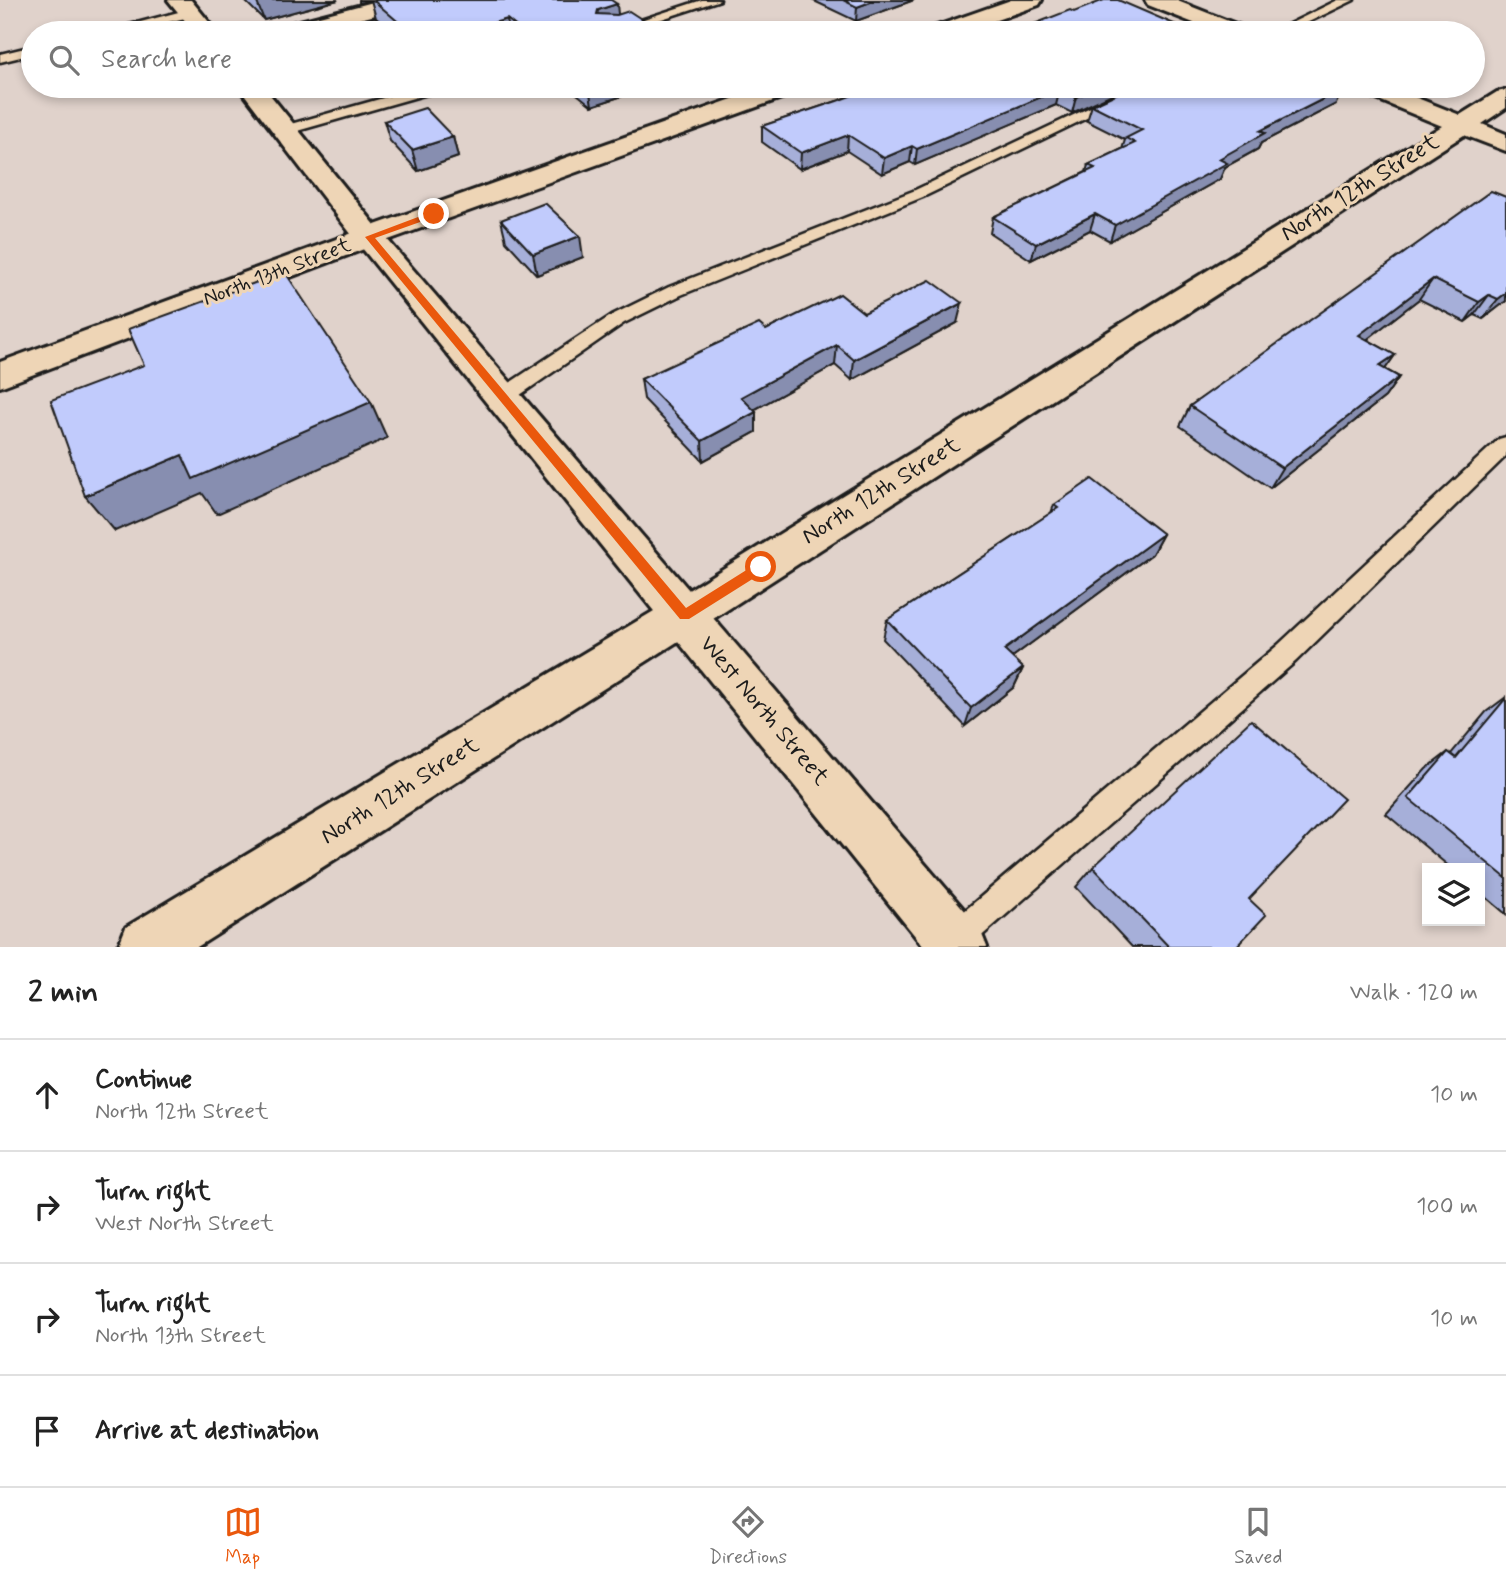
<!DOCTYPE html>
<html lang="en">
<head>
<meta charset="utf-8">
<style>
  body { margin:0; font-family:Mynerve,sans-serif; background:#f2f2f2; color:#222 }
  .controls { position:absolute; right:21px; bottom:21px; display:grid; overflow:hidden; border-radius:0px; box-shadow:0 4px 10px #0003 }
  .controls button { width:63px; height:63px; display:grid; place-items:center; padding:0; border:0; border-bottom:2px solid #e0e0e0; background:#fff; color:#222; font:35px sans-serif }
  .stop { position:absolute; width:21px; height:21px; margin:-16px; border:5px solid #ea580c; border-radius:50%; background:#fff }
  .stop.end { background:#ea580c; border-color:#fff; box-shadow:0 2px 7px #0008 }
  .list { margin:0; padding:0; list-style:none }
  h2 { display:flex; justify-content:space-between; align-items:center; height:91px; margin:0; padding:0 28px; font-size:30px }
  h2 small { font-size:23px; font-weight:400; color:#767676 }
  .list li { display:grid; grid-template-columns:46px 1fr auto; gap:21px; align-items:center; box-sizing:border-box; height:112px; padding:0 28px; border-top:2px solid #e0e0e0 }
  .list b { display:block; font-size:26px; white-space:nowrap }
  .list p { margin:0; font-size:23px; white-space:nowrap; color:#767676 }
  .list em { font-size:23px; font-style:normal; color:#767676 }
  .icon { flex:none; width:38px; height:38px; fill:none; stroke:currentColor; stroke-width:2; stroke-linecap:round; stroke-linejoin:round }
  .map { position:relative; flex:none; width:1506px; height:947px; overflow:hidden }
  .search { position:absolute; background:#fff; box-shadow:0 4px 10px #0003; left:21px; right:21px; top:21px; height:77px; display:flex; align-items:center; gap:18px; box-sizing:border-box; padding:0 24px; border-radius:38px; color:#767676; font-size:26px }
  .sheet { height:539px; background:#fff }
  nav { display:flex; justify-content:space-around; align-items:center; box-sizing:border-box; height:98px; border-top:2px solid #e0e0e0; background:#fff; font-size:19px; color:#767676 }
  nav a { display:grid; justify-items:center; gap:4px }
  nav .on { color:#ea580c }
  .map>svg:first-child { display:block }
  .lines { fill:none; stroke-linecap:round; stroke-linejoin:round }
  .service-casing { stroke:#1c1c1c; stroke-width:5 }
  .minor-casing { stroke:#1c1c1c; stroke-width:6 }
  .tertiary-casing { stroke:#1c1c1c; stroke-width:6 }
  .service { fill:#eed5b6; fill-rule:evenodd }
  .minor { fill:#eed5b6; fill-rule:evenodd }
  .tertiary { fill:#eed5b6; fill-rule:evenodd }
  .wall { fill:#a6afd9; stroke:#1c1c1c; stroke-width:2 }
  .shaded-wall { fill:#878eb0; stroke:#1c1c1c; stroke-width:2 }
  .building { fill:#c1cbfc; stroke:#1c1c1c; stroke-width:2 }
  .route { fill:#ea580c }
  .labels { text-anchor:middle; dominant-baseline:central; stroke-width:6; stroke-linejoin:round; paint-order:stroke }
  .far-street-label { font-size:21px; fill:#1c1c1c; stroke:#eed5b6 }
  .street-label { font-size:24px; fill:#1c1c1c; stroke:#eed5b6 }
</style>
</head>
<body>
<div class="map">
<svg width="1506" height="947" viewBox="0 0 1506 947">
  <rect width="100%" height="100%" fill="#e0d2cb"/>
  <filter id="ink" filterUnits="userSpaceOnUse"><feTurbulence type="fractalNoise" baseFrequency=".0143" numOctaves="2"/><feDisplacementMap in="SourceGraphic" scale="14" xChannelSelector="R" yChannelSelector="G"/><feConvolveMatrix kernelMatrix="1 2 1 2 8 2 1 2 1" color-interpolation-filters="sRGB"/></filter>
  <g filter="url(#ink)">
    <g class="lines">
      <defs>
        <path id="service" d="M702,0H720L619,33H601Z
          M1338,0H1354L1286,33H1271Z
          M190,9L194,10V16L120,33H99Z
          M33,46V54L0,62V54Z
          M426,86H447L445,89L290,133H280L278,130L280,127Z
          M1135,86H1153L923,197L681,295L624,323L510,402H496L493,397L496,392L612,315L669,287L913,191Z
          M1506,437V456L1296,661L969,947H942L939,940L943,929L1278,645L1499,439Z"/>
        <path id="minor" d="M381,0H417L414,5L306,33H270L273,28Z
          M1011,0H1042L1039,5L960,33H928L931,28Z
          M1145,0H1175L1246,28L1249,33H1219L1148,5Z
          M769,86H804L801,91L380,243L0,387V362L358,231Z
          M1354,86H1387L1460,115L1497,92L1506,90V108L1482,124L1506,134V151L1464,135L699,628L197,947H118L126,927L669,602L1442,126L1357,91Z"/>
        <path id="tertiary" d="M168,0H191L218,33H195Z
          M238,86H263L380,231L979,927L987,947H924L358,243Z"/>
      </defs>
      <use href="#service" class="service-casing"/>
      <use href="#minor" class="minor-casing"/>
      <use href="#tertiary" class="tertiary-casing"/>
      <use href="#service" class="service"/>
      <use href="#minor" class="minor"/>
      <use href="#tertiary" class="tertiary"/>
    </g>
    <path class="wall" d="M244,0H338L264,20Z
      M371,0H611L618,15L663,33H394L376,18Z
      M812,0H914L856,21Z
      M567,86H653L592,106Z
      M1129,86L1072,113L1056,105L915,165L910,162L882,174L847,151L800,169L762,142V126L837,101Z
      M1336,104L1261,143L1258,149L1225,167L1220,179L1110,241L1090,230L1031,260L990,233L993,217L1086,172L1088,165L1122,149L1125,140L1087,121L1092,105Z
      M384,121L453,137L458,157L418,171L390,141Z
      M1506,197V301L1483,319L1474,315L1465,322L1419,299L1367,339L1395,355L1385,369L1399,377L1385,397L1270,488L1180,426L1190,406Z
      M501,220L583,257L537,275L506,241Z
      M864,313L957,323L852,380L835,365L754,410L756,412V432L703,461L644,399L641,379L766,330Z
      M1054,505L1163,534L1152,554L1011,658L1023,668L1014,687L965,726L883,639L887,620L1051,513Z
      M1506,697V914L1480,892V868H1451L1386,814L1426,769L1448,752L1451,754L1486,712Z
      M1093,867L1249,899L1236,947H1132L1076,887Z"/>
    <path class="shaded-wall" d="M256,0H338L264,20Z
      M359,0H371L359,3Z
      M876,0H914L856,21L857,7Z
      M617,4L619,24L597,14L598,10Z
      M507,19L509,33H458Z
      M589,86H653L592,106Z
      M1101,86H1129L1072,113L1076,97Z
      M1060,89L1056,105L915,165L917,149Z
      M1343,89L1336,104L1261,143L1258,149L1225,167L1220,179L1110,241L1115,225L1260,131Z
      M848,135L847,151L800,169L801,153Z
      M453,137L458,157L418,171L412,150Z
      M912,146L910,162L882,174L884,158Z
      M1095,214L1090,230L1031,260L1036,244Z
      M580,236L583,257L537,275L533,254Z
      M1433,279L1419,299L1347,355L1359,335Z
      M1506,293V301L1483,319L1498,299Z
      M1489,295L1474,315L1465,322L1479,302Z
      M962,303L957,323L852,380L854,360Z
      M837,345L835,365L741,417V397Z
      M1395,355L1381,375L1379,366Z
      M1399,377L1385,397L1270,488L1282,468Z
      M371,402L387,438L217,514L202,493L115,531L85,496L182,455Z
      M756,412V432L703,461L702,441Z
      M1163,534L1152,554L996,669L1004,650Z
      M1023,668L1014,687L965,726L971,708Z"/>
    <path class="building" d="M373,0H611L617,4L598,10L597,14L617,15L629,11L663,33H524L507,19L458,33H411Z
      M843,0H876L857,7Z
      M1104,0H1118L1195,33H1011L1070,10L1074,12Z
      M876,86H1101L1076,97L1060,89L917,149L912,146L884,158L848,135L801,153L762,126L837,101Z
      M1133,86H1336L1343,89L1260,131L1265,133L1219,159L1227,163L1115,225L1095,214L1036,244L993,217L1095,168L1088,165L1135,143L1126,138L1142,130L1092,105Z
      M425,108L453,137L412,150L384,121Z
      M1491,191L1506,197V293L1498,299L1489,295L1479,302L1433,279L1359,335L1395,355L1379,366L1399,377L1282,468L1190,406Z
      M545,203L580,236L533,254L501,220Z
      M285,272L371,402L193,479L182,455L85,496L51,400L144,365L128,329Z
      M930,280L962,303L854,360L837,345L741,397L756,412L702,441L641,379L759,324L766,330L840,294L864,313Z
      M1092,479L1163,534L1004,650L1023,668L971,708L887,620L1058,508L1054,505Z
      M1506,698V878L1408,798L1448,752L1456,758Z
      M1251,720L1344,799L1249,899L1266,915L1236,947H1169L1093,867Z"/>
  </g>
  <path class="route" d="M434,211L437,216L375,238L686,608L756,564H765V571L689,619H680L365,237Z"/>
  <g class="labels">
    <g class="far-street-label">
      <text transform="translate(277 272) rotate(-21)">North 13th Street</text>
    </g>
    <g class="street-label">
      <text transform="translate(1360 188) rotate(-32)">North 12th Street</text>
      <text transform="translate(881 491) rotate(-32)">North 12th Street</text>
      <text transform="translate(764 711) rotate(50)">West North Street</text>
      <text transform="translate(400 791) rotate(-32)">North 12th Street</text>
    </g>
  </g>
</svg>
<div class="controls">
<button><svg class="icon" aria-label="layers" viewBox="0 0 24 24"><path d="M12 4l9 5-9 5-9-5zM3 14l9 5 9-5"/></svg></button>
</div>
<div class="stop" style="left:761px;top:567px"></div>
<div class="stop end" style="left:434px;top:214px"></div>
<div class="search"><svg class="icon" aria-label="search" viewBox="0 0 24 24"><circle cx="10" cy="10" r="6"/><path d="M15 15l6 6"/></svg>Search here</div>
</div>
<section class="sheet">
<h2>2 min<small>Walk · 120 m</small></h2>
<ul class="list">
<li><svg class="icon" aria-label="ahead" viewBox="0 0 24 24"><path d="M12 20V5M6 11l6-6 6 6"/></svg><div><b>Continue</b><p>North 12th Street</p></div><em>10 m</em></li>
<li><svg class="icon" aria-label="right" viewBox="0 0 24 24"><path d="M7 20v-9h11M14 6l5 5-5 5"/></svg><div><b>Turn right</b><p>West North Street</p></div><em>100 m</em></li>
<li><svg class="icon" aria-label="right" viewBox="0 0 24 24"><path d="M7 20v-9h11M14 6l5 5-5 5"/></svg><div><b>Turn right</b><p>North 13th Street</p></div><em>10 m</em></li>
<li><svg class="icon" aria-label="arrive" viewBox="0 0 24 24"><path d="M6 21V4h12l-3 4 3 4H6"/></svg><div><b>Arrive at destination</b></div></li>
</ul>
</section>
<nav>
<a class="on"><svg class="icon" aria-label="map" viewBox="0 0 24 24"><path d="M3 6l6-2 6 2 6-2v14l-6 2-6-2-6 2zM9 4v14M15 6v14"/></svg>Map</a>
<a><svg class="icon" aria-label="directions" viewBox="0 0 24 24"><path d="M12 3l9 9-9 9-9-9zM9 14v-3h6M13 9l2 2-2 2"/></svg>Directions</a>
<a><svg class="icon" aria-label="saved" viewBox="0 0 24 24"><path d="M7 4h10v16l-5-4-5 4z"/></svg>Saved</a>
</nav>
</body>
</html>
